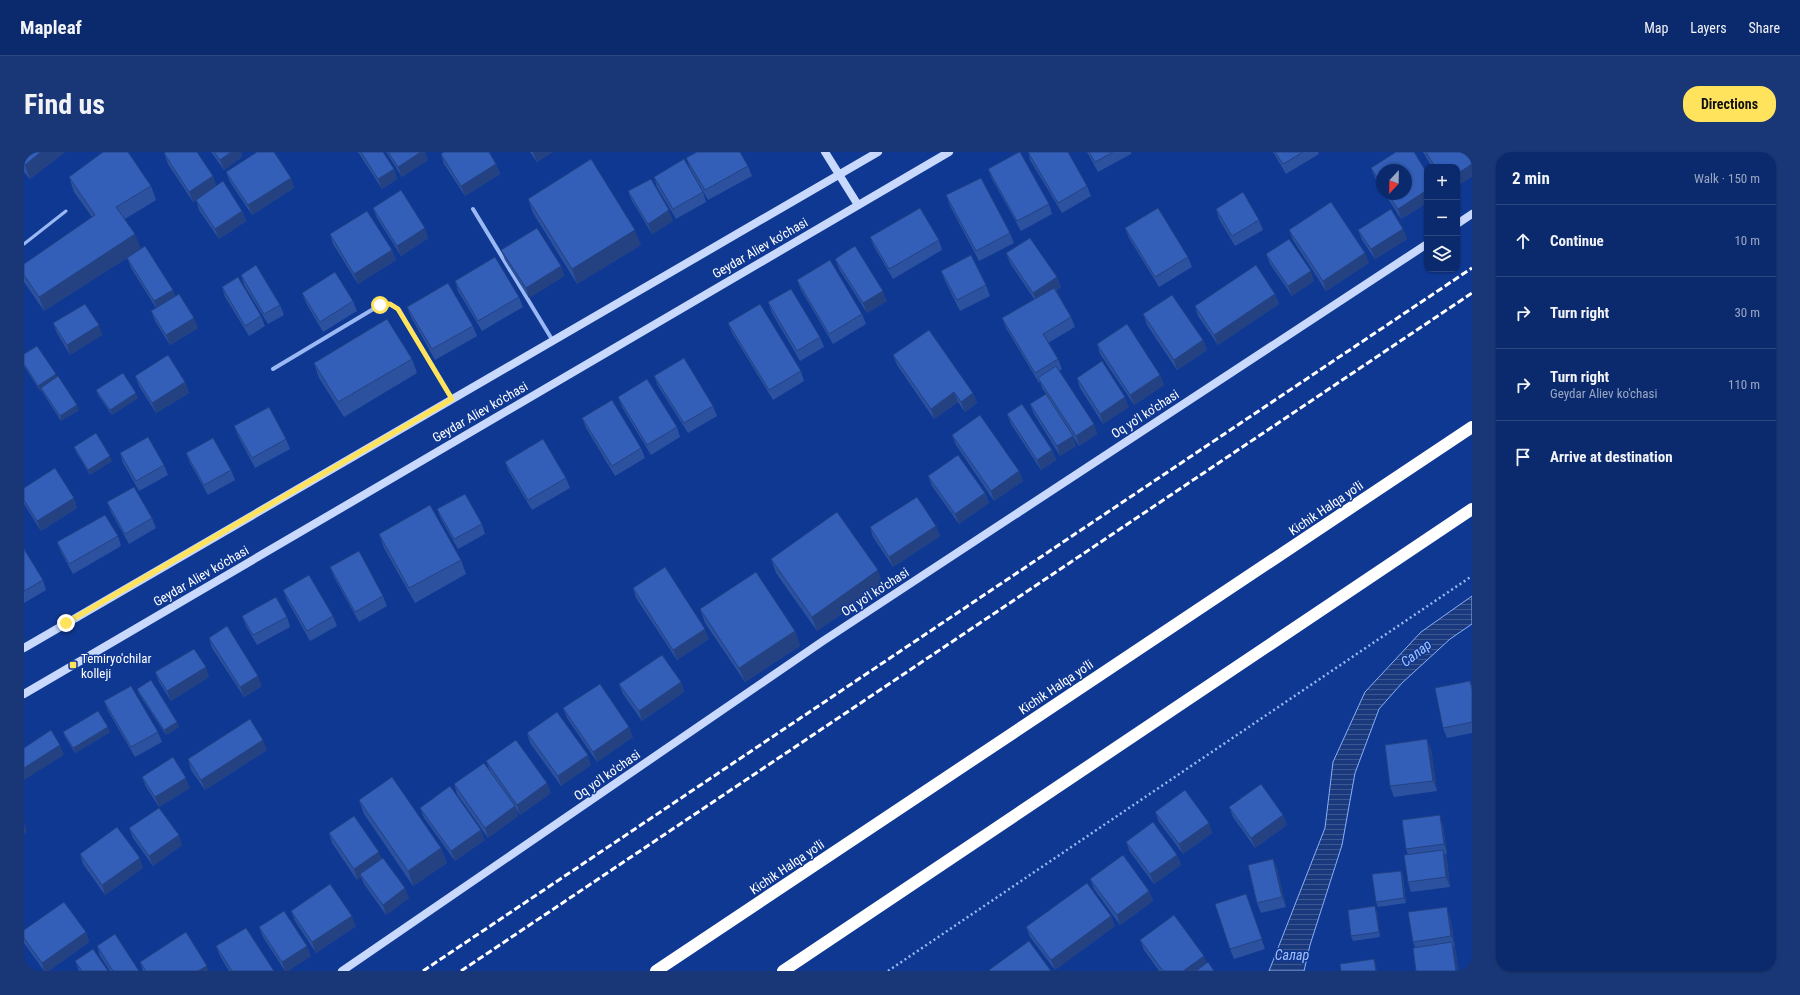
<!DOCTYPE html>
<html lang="en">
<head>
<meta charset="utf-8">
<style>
  body { margin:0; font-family:"Roboto Condensed",sans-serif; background:#193676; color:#f1f3f6 }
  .controls { position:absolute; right:12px; top:12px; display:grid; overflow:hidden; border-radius:8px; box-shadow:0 1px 3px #0004 }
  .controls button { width:36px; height:36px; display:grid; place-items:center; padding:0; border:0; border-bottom:1px solid #2b4681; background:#0b2a6e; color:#f1f3f6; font:20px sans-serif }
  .compass { position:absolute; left:1352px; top:12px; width:36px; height:36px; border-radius:50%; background:#0b2a6e; box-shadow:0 1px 3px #0004; rotate:202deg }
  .stop { position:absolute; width:12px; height:12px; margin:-9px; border:3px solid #ffe35c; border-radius:50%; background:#fff }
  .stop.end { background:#ffe35c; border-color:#fff; box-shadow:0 1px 4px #0008 }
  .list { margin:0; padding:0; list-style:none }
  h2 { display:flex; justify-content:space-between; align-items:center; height:52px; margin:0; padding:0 16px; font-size:17px }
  h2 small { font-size:13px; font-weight:400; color:#9aa7c2 }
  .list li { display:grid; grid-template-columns:26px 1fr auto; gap:12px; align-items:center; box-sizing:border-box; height:72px; padding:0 16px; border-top:1px solid #2b4681 }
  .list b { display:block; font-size:15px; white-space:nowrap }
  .list p { margin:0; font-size:13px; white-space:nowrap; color:#9aa7c2 }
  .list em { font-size:13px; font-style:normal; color:#9aa7c2 }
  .icon { flex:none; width:22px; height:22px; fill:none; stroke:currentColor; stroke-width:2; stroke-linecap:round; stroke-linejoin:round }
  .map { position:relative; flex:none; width:1448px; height:819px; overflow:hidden; border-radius:16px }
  header { display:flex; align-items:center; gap:24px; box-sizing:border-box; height:56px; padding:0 20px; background:#0b2a6e; border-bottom:1px solid #2b4681 }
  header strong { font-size:19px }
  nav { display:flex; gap:22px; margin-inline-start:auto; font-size:14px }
  .intro { display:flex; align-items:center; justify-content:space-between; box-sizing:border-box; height:96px; padding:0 24px }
  h1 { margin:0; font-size:28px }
  .button { padding:10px 18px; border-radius:16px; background:#ffe35c; color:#111; font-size:14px; font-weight:700 }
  main { display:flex; gap:24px; padding:0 24px }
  aside { flex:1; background:#0b2a6e; border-radius:16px; box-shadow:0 1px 3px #0004 }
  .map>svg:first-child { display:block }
  .water { fill:url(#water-rules); stroke:#8ab0f8 }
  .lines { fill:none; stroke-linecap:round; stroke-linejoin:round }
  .path { stroke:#99b8f4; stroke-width:2.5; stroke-dasharray:2 3; stroke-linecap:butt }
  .lane { stroke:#99b8f4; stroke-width:3 }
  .street { stroke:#99b8f4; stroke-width:4 }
  .secondary { stroke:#c9d9fd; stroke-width:8 }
  .highway { stroke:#fff; stroke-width:12 }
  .rail { stroke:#fff; stroke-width:3; stroke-dasharray:7 3; stroke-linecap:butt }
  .wall { fill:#2c529f }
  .shaded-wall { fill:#244282 }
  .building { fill:#335fb9; stroke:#244282 }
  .route { stroke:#ffe35c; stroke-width:5 }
  .poi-dot { fill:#ffe35c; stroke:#0f3892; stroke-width:1.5 }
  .labels { text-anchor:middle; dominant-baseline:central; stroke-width:3; stroke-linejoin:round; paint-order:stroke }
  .street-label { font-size:13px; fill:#fff; stroke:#0f3892 }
  .poi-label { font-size:13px; fill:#fff; stroke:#0f3892; text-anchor:start }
  .water-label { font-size:14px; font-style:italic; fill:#a5c2fb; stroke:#0f3892 }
</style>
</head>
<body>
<header>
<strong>Mapleaf</strong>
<nav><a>Map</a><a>Layers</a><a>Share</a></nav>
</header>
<div class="intro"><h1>Find us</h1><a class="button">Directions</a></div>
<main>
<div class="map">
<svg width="1448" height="819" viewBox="0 0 1448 819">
  <defs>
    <pattern id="water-rules" width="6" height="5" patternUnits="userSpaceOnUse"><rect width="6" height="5" fill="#1b3a7e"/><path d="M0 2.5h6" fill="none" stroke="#3d5891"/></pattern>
  </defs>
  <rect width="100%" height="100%" fill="#0f3892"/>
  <path class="water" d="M1448,444V472L1426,487L1378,531L1355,557L1331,621L1318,693L1286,793L1280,819H1245L1301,676L1309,610L1341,540L1397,480Z"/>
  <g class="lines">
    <path class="path" d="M864,819L1448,424"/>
    <path class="lane" d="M0,92L42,59"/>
    <path class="street" d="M449,57L529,189
      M249,217L356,153L366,152L374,157L428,247"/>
    <path class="secondary" d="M801,0L834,53
      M1433,72L1448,62
      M0,496L854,0
      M0,542L925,0
      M318,819L799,489L1403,92"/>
    <path class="highway" d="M632,819L1448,275
      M759,819L1448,357"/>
    <path class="rail" d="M399,819L1448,116
      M437,819L1448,141"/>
  </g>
  <path class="wall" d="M0,0H41L6,27L0,20Z
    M187,0H217L218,5L200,18Z
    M334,0H359L370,17L373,27L358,37Z
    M362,0H401L404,8L378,25Z
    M506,0H529L513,10Z
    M1004,0H1044L1063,34L1067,44L1038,61L1006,8Z
    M1063,0H1107V2L1074,20Z
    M1249,0H1294L1295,2L1262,22Z
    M1372,0H1390L1403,21V51L1377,67L1361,42H1382V18H1358V37L1351,26L1347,16Z
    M1399,0H1448L1433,15H1408Z
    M140,1L189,24L192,34L218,59L222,69L195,87L175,58L172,48L169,50L144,12Z
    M417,2L472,12L476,22L441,44L420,12Z
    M662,6L724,14L728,24L684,48L666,16Z
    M964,17L1025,52L1028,62L997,79L968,27Z
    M202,20L267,26L270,36L228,63L206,30Z
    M45,25L127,34L132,48L101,67L117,97L20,159L0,130V112L68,65L50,40Z
    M630,25L679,40L682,50L652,67L633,35Z
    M604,39L649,69L628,82L608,49Z
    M922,43L986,81L990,91L955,109L926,54Z
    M504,47L617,93L553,132L509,61Z
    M349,56L404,86L377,104L353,66Z
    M1192,57L1235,68L1239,78L1211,94L1195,67Z
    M1101,76L1164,105L1168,115L1135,135L1105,86Z
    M1379,77L1383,87L1351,107L1338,88L1334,78Z
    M1265,78L1345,111L1302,139L1269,88Z
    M306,82L368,98L372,108L334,132L309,92Z
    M846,85L915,88L918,98L869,127L850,95Z
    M477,98L537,114L540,124L505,146L481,108Z
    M982,101L1033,125L1037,135L1032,139L1047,165L1051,175L1024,191L1034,207L1038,217L1035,219L1070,272L1073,282L1055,294L1027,250L1052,294L1036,304L1010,262L1006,252L1022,242L1018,236L1016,230L1015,231L982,176L978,166L1010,147L986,111Z
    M1242,102L1290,129L1268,144L1246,112Z
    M103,106L149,138L151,144L174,176L146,193L131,169L127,159L132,156L107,116Z
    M811,107L863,149L843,161L815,117Z
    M917,119L962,133L966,144L936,159L921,129Z
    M217,123L256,153L260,163L244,172L220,133Z
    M773,128L838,162L842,172L809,192L777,138Z
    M431,129L495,145L499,155L458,179L434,139Z
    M198,135L237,164L241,174L225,184L201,145Z
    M278,141L329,149L333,159L299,180L282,151Z
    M1251,142L1255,152L1194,193L1174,164L1171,154Z
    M744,150L796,185L800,195L776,209L748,161Z
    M383,155L449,174L453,184L411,208L387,165Z
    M1119,162L1179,188L1183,198L1153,218L1123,173Z
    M29,171L78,183L46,203L33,181Z
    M704,171L777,219L780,229L749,248L708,181Z
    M1073,192L1136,223L1140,233L1110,253L1076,202Z
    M0,202L33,225L55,258L37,269L19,241L17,238L16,239L0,214Z
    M869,203L949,241L953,251L941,260L934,250L910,267L873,213Z
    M388,207L393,221L320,265L295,226L290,211Z
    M111,224L161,230L165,241L132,261L115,234Z
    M630,224L689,254L693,264L664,281L634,234Z
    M1053,226L1105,255L1079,272L1056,236Z
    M72,238L114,246L88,263L74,243Z
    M594,245L653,275L656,285L627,303L598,255Z
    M983,262L1028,298L1032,308L1017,318L987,272Z
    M558,266L617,296L621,306L591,324L562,276Z
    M210,274L262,287L266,297L231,316L214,284Z
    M928,283L995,319L999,329L970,349L932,293Z
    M50,295L88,309L66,323L52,300Z
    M96,301L140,313L144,323L115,339L99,311Z
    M162,301L207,318L211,328L184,343L166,311Z
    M481,310L542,326L546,336L508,358L485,320Z
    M904,324L961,341L965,351L935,372L908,334Z
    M0,336L50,346L53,356L17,379L0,352Z
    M83,350L128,366L132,376L105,392L87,360Z
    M413,357L458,372L461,382L434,397L417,367Z
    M912,374L916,384L869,415L849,385L846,375Z
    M355,382L437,408L442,422L391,451L360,396Z
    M94,384L97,394L49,422L37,400L33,390Z
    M0,397L19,428L22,438L0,451Z
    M747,407L859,433L793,479L752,421Z
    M306,415L359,444L363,454L335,470L310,425Z
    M609,436L685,487L653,508L612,446Z
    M259,438L309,464L313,474L286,489L263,448Z
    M676,457L771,479L776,494L721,530L681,471Z
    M218,464L263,465L266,475L233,493L222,474Z
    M185,486L238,534L220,545L188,496Z
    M131,520L185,525L147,549L135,530Z
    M1446,529L1448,534V581L1423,586L1419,576Z
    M657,530L660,540L618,569L599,542L595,532Z
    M113,537L155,575L142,583L115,542Z
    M80,549L134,580L138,590L111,605L84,559Z
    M539,556L609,585L573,610L543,566Z
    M39,580H86L51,601L41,585Z
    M503,581L567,613L537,634L506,591Z
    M1407,597L1413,639L1370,645L1366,634Z
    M243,598L181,638L167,618L164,607Z
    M462,609L527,641L496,663L491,655L494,664L464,686L433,642L430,632L466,619Z
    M118,625L166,636L135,655L122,635Z
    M335,648L417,696L423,711L389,734L340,662Z
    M1205,655L1259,663L1263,673L1231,696L1209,665Z
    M396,656L461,688L431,709L400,666Z
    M1131,660L1185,671L1188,681L1159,702L1135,670Z
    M1419,673L1423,702H1421L1423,708L1426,735L1387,740L1384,730V703L1382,697Z
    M105,676L158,693L129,714L109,686Z
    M305,681L357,706L385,746L362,763L340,732L337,725L333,728L308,691Z
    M1102,690L1153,703L1157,713L1130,732L1106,700Z
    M56,702L119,716L81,743L59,712Z
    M1249,707L1253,717L1262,755L1237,761L1233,751Z
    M1377,719L1379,724L1382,751L1354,755L1352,750Z
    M1066,727L1125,739L1129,749L1096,773L1070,737Z
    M1222,742L1241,797L1210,807L1206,797Z
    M267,759L332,774L292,801L271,769Z
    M1353,759L1356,785L1329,789L1327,784Z
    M1087,764L1091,774L1031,818L1006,785L1002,775Z
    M1426,765L1431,794H1430L1432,800L1434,819H1392L1391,795L1389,790Z
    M235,775L287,804L264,819H261L239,785Z
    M62,780L65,790L25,819H20L0,791V786Z
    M1116,788L1183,811L1190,819H1135L1120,798Z
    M73,794L115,819H86L76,804Z
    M192,794L250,819H205L196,804Z
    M51,809L84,819H55Z
    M116,810L185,819H119Z"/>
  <path class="shaded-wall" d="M17,0H41L6,27L1,13Z
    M207,0H217L218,5L200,18L196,8Z
    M397,0H401L404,8L378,25L374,15Z
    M509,0H529L513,10Z
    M472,12L476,22L441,44L437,34Z
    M1448,12V25L1433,34V22Z
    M370,17L373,27L358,37L354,27Z
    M189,24L192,35L169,50L165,40Z
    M267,26L270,36L228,63L224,53Z
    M1403,38V51L1377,67L1374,57Z
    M645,58L649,69L628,82L624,72Z
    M218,59L222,69L195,87L191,77Z
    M401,76L404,86L377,104L373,94Z
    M1379,77L1383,87L1351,107L1347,97Z
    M611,78L617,93L553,132L548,117Z
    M111,82L117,97L20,159L15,145Z
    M368,98L372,108L334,132L330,122Z
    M1341,101L1345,111L1302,139L1299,129Z
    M537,114L540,124L505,146L502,136Z
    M1287,119L1290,129L1268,144L1264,134Z
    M1033,125L1037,135L1013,151L1009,141Z
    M149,138L153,148L134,160L130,149Z
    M859,139L863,149L843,161L839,151Z
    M1251,142L1255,152L1194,193L1190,183Z
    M170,166L174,176L146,193L142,183Z
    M75,173L78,183L46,203L43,193Z
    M1179,188L1183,198L1153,218L1150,208Z
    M32,222L34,227L17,236V238L16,239L14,234Z
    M1136,223L1140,233L1110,253L1106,243Z
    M161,230L165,241L132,261L128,251Z
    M930,240L934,250L910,267L907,257Z
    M112,241L114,246L88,263L86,258Z
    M949,241L953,251L941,260L937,250Z
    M1101,245L1105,255L1079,272L1076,262Z
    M53,253L55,258L37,269L36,264Z
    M1070,272L1073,282L1055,294L1052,284Z
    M1049,284L1052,294L1036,304L1033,294Z
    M1028,298L1032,308L1017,318L1013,308Z
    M86,304L88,309L66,323L64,318Z
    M995,319L999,329L970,349L967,339Z
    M961,341L965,351L935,372L931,362Z
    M50,346L53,356L17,379L13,369Z
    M912,374L916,384L869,415L865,405Z
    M854,418L859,433L793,479L788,465Z
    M681,477L685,487L653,508L649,498Z
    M771,479L776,494L721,530L715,516Z
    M182,515L185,525L147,549L143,539Z
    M234,524L238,534L220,545L216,535Z
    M657,530L660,540L618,569L615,559Z
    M153,570L155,575L142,583L140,578Z
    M84,575L86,580L51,601L49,596Z
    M605,575L609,585L573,610L569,600Z
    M1403,587L1407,597L1413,639L1409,629Z
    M239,588L243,598L181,638L177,628Z
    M36,593L40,603L0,628V616Z
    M564,603L567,613L537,634L534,624Z
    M162,626L166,636L135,655L131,645Z
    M523,631L527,641L496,663L493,653Z
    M491,654L494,664L464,686L461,676Z
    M1259,663L1263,673L1231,696L1227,686Z
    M1416,663L1419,673L1423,702L1420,692Z
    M0,671L3,680L0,682Z
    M1185,671L1188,681L1159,702L1155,692Z
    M457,678L461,688L431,709L427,699Z
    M155,683L158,693L129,714L125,704Z
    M417,696L423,711L389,734L384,719Z
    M1419,698L1423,708L1426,735L1422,725Z
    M355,700L359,710L336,722L337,725L333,728L330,717Z
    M1153,703L1157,713L1130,732L1126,722Z
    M116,706L119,716L81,743L78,733Z
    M1249,707L1253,717L1262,755L1258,745Z
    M1377,719L1379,724L1382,751L1380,746Z
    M381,736L385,746L362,763L359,753Z
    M1125,739L1129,749L1096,773L1093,763Z
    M1351,754L1353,759L1356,785L1355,780Z
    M1423,755L1426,765L1431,794L1427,784Z
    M328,764L332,774L292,801L288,790Z
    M1087,764L1091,774L1031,818L1027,808Z
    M62,780L65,790L25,819H20L18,811Z
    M1428,790L1432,800L1434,819H1432Z
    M283,794L287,804L264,819H261L258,810Z
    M1180,804L1184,814L1177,819H1159Z
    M1350,807L1352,812L1353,819H1352Z
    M183,814L185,819H174Z"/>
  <path class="building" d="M0,0H17L1,13L0,12Z
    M79,0H104L127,34L92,55L111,82L15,145L0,123V112L71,63L45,25Z
    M142,0H173L189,24L165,40L140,1Z
    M190,0H207L196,8Z
    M233,0H250L267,26L224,53L202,20Z
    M337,0H359L370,17L354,27Z
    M364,0H397L374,15Z
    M420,0H465L472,12L437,34L417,2Z
    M673,0H716L724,14L681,38L662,6Z
    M995,0H996L1025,52L993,69L964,17Z
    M1004,0H1044L1063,34L1034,51Z
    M1065,0H1089L1071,10Z
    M1251,0H1279L1259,12Z
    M1372,0H1390L1403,21V38L1374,57L1364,42H1382V18H1358V33L1347,16Z
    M1402,0H1448V12L1433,22V15H1411Z
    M567,7L611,78L548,117L504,47Z
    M660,7L679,40L649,57L630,25Z
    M957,26L986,81L952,99L922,43Z
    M627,27L645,58L624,72L604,39Z
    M199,29L218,59L191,77L172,48Z
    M377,38L401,76L373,94L349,56Z
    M1219,40L1235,68L1208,84L1192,57Z
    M1307,50L1341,101L1299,129L1265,78Z
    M896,56L915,88L865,117L846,85Z
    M1134,56L1164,105L1131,125L1101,76Z
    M1367,57L1379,77L1347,97L1334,78Z
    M343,59L368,98L330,122L306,82Z
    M513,76L537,114L502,136L477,98Z
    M1006,86L1033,125L1009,141L982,101Z
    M1265,87L1287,119L1264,134L1242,102Z
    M121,94L149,138L130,149L103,106Z
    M831,94L859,139L839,151L811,107Z
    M947,103L962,133L933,148L917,119Z
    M471,105L495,145L454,169L431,129Z
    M806,108L838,162L805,182L773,128Z
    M232,113L256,153L240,162L217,123Z
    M1232,113L1251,142L1190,183L1171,154Z
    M311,120L329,149L296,170L278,141Z
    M214,125L237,164L221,174L198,135Z
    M424,131L449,174L408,197L383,155Z
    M1030,136L1047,165L1019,182L1034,207L1011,221L978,166Z
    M767,137L796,185L773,199L744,150Z
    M155,142L170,166L142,183L127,159Z
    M1148,143L1179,188L1150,208L1119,162Z
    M61,152L75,173L43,193L29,171Z
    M736,152L777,219L745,238L704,171Z
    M363,167L388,207L314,250L290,211Z
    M1103,172L1136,223L1106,243L1073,192Z
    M905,178L949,241L937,250L930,240L907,257L869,203Z
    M13,194L32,222L14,234L0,212V202Z
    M144,203L161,230L128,251L111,224Z
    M660,206L689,254L660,271L630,224Z
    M1078,209L1101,245L1076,262L1053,226Z
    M1032,214L1070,272L1052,284L1014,226Z
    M99,221L112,241L86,258L72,238Z
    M34,224L53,253L36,264L17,236Z
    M623,227L653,275L623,293L594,245Z
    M1022,242L1049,284L1033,294L1006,252Z
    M588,248L617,296L588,314L558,266Z
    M998,252L1028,298L1013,308L983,262Z
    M245,255L262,287L228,306L210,274Z
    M956,263L995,319L967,339L928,283Z
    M72,281L86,304L64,318L50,295Z
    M124,285L140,313L112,329L96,301Z
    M189,286L207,318L180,333L162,301Z
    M519,287L542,326L504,348L481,310Z
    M934,303L961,341L931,362L904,324Z
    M31,316L50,346L13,369L0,348V336Z
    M110,335L128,366L101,382L83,350Z
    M441,342L458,372L430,387L413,357Z
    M893,345L912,374L865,405L846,375Z
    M406,353L437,408L385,436L355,382Z
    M813,360L854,418L788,465L747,407Z
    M81,363L94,384L45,412L33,390Z
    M0,397L19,428L0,439Z
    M335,399L359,444L331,460L306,415Z
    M641,415L681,477L649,498L609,436Z
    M732,420L771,479L715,516L676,457Z
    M285,423L309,464L283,479L259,438Z
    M252,445L263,465L229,483L218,464Z
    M203,474L234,524L216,535L185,486Z
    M170,497L182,515L143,539L131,520Z
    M638,503L657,530L615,559L595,532Z
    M127,528L153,570L140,578L113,537Z
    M1446,529L1448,538V570L1419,576L1411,536Z
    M576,532L605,575L569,600L539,556Z
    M107,534L134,580L107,595L80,549Z
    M74,559L84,575L49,596L39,580Z
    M533,560L564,603L534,624L503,581Z
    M226,567L239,588L177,628L164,607Z
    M27,578L36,593L0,616V596Z
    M1403,587L1409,629L1366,634L1361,593Z
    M492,588L523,631L493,653L462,609Z
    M149,605L162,626L131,645L118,625Z
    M460,611L491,654L461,676L430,632Z
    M368,625L417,696L384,719L335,648Z
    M1237,632L1259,663L1227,686L1205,655Z
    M426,634L457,678L427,699L396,656Z
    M1161,638L1185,671L1155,692L1131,660Z
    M135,656L155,683L125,704L105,676Z
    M1416,663L1420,692L1382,697L1378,668Z
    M330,664L355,700L330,717L305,681Z
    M1129,670L1153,703L1126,722L1102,690Z
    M93,675L116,706L78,733L56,702Z
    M1419,698L1422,725L1384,730L1380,703Z
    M1099,703L1125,739L1093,763L1066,727Z
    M359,706L381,736L359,753L336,722Z
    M1249,707L1258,745L1233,751L1224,713Z
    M1377,719L1380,746L1352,750L1348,722Z
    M1063,731L1087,764L1027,808L1002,775Z
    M306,732L328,764L288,790L267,759Z
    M1222,742L1238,787L1206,797L1191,752Z
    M40,750L62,780L18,811L0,786V778Z
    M1351,754L1355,780L1327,784L1324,758Z
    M1423,755L1427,784L1389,790L1384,760Z
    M260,759L283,794L258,810L235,775Z
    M1150,763L1180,804L1159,819H1139L1116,788Z
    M222,776L250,819H208L192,794Z
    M162,780L183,814L174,819H122L116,810Z
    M91,782L115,819H89L73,794Z
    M1005,789L1027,819H966L965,818Z
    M1428,790L1432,819H1392L1389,796Z
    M69,797L84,819H58L51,809Z
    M1350,807L1352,819H1317L1316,812Z
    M1184,810L1190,819H1172Z"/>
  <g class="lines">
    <path class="route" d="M42,471L428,247L374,157L366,152L356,153"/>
  </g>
  <rect class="poi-dot" x="45" y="509" width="8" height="8" rx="2"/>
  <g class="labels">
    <g class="street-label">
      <text transform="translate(736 96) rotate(-30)">Geydar Aliev ko'chasi</text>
      <text transform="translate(456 260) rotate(-30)">Geydar Aliev ko'chasi</text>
      <text transform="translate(1121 262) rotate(-33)">Oq yo'l ko'chasi</text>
      <text transform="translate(1302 356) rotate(-34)">Kichik Halqa yo'li</text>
      <text transform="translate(177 424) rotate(-30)">Geydar Aliev ko'chasi</text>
      <text transform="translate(851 440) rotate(-33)">Oq yo'l ko'chasi</text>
      <text transform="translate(1032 535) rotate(-34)">Kichik Halqa yo'li</text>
      <text transform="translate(583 623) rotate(-35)">Oq yo'l ko'chasi</text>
      <text transform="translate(763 715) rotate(-34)">Kichik Halqa yo'li</text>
    </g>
    <g class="poi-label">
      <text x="57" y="506">Temiryo'chilar<tspan x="57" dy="15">kolleji</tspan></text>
    </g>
    <g class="water-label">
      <text transform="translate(1392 501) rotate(-38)">Салар</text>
      <text x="1268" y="803">Салар</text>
    </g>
  </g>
</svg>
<div class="controls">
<button>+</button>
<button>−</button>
<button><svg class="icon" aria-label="layers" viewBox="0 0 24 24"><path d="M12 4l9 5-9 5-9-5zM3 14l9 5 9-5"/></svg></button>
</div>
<svg class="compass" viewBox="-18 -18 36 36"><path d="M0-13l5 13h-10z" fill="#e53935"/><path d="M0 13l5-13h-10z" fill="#9aa7c2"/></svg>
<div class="stop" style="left:356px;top:153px"></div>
<div class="stop end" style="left:42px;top:471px"></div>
</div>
<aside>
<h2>2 min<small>Walk · 150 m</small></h2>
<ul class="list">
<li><svg class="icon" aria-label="ahead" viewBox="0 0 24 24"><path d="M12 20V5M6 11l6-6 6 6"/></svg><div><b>Continue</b></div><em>10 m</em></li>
<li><svg class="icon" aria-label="right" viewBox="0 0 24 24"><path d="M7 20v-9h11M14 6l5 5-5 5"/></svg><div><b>Turn right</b></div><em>30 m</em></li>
<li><svg class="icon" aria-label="right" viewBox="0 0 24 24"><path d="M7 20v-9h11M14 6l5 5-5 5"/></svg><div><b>Turn right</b><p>Geydar Aliev ko'chasi</p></div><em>110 m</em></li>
<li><svg class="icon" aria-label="arrive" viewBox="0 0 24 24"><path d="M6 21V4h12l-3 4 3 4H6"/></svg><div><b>Arrive at destination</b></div></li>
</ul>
</aside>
</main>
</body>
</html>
